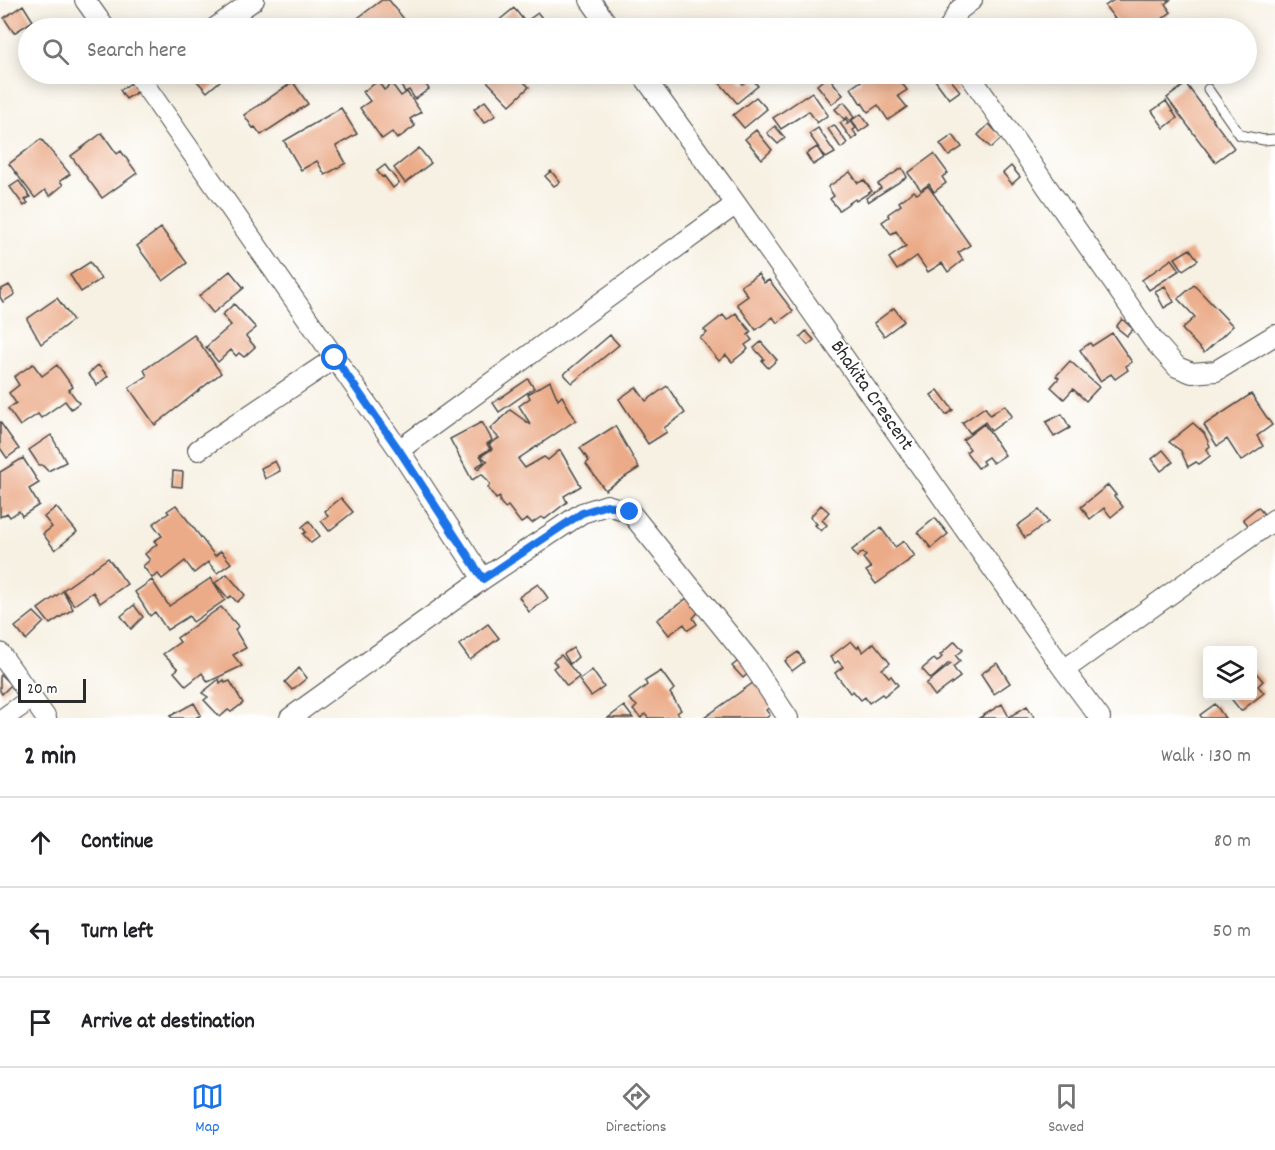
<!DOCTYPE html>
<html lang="en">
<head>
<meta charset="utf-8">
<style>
  body { margin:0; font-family:Dekko,sans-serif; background:#f2f2f2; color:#202124 }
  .controls { position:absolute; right:18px; bottom:18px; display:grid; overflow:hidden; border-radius:6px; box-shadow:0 3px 15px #0003 }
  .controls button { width:54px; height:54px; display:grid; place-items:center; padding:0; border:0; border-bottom:2px solid #e0e0e0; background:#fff; color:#202124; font:30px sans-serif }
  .scale { position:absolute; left:18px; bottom:15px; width:68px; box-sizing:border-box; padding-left:6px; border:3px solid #2b2b2b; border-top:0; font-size:16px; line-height:21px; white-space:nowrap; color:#2b2b2b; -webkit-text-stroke:4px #fff; paint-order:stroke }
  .stop { position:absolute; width:18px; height:18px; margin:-14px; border:4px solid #1a73e8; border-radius:50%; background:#fff }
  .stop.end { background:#1a73e8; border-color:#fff; box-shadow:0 2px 6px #0008 }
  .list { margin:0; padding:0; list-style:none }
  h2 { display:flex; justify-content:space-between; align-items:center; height:78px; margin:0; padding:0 24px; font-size:26px }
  h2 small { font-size:20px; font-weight:400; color:#757577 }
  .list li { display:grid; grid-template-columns:39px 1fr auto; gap:18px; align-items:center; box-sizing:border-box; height:90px; padding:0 24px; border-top:2px solid #e0e0e0 }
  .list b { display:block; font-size:22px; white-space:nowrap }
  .list em { font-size:20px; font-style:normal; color:#757577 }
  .icon { flex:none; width:33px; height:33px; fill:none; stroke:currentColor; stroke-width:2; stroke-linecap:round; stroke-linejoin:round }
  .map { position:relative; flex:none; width:1275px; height:718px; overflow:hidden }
  .search { position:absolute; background:#fff; box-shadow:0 3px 15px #0003; left:18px; right:18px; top:18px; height:66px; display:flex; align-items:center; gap:15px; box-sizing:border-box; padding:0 21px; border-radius:33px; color:#757577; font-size:22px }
  .sheet { height:348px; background:#fff }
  nav { display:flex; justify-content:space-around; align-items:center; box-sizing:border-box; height:84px; border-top:2px solid #e0e0e0; background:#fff; font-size:16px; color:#757577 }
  nav a { display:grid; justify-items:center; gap:3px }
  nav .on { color:#1a73e8 }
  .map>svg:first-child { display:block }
  .building { fill:#ebab88 }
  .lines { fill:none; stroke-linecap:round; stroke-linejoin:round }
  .service-casing { stroke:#4a4947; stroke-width:11 }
  .minor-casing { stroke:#4a4947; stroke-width:22 }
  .service { stroke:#fff; stroke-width:9 }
  .minor { stroke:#fff; stroke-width:20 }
  .route { stroke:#1a73e8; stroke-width:8 }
  .labels { text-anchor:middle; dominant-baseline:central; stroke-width:4.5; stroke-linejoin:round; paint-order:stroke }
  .street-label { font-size:20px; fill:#2b2b2b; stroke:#fff }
</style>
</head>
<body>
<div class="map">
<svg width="1275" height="718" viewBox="0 0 1275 718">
  <rect width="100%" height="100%" fill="#fff"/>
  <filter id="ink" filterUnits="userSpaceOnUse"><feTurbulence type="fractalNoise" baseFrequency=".0167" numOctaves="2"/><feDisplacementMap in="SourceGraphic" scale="12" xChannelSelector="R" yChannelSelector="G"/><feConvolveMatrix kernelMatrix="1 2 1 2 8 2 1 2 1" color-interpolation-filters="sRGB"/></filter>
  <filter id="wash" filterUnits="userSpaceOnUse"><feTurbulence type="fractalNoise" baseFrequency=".008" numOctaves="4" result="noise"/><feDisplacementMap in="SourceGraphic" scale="24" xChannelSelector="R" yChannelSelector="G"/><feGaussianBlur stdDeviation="1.35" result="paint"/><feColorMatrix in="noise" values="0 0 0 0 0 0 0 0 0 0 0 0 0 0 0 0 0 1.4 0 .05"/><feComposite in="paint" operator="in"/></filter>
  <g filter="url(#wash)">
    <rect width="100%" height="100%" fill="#f7f1e3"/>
    <g id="blocks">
      <path class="building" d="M382,0H389L411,28H362L355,20Z
        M1114,0H1170L1165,4L1171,12L1151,28H1146L1143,25L1139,28H1122L1105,6Z
        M23,5L33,21L14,33L4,18Z
        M514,8L525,22L538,13L550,28H502L497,22Z
        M205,74H214L220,81L207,92L197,81Z
        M418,74L429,89L415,99L409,90L405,92L401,86Z
        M491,74H516L529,87L510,105L485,79Z
        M712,74H735L743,84L751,77L758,86L737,103Z
        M866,74H895L907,90L898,96L907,107L888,120L878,105L868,112L862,103L861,104L851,88L861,81L859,79Z
        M935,74H946L960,91L949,99L932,76Z
        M828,76L843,95L832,104L817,85Z
        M378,81L384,90L392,84L401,96L407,92L421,112L410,119L415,126L397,139L392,132L382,139L360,108L370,101L363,92Z
        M133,82L139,91L126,99L120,90Z
        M293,82L308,104L261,135L255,127L253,128L244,115Z
        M1186,84L1234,148L1215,162L1167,98Z
        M812,92L828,115L817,123L809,111L781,129L773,118Z
        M756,97L767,109L744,128L733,115Z
        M485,101L496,115L484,123L474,109Z
        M1166,101L1177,118L1164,128L1152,111Z
        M844,102L853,113L851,114L854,117L850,121L847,117L844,119L835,109Z
        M341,108L357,134L336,146L346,163L325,175L317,161L301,170L284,141Z
        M861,114L869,125L859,132L852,120Z
        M846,119L848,122L847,124L851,122L856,128L853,130L857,136L852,140L840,123Z
        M989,124L1002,138L991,148L978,135Z
        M834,125L847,143L841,148L828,129Z
        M775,126L785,138L778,144L767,133Z
        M818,128L835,153L826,158L809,134Z
        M756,130L772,150L762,159L745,139Z
        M102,133L117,154L121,151L137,173L102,198L71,156Z
        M953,135L962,147L949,156L940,144Z
        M41,139L70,174L60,181L63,185L50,196L45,190L35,198L9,164Z
        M817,147L824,158L813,165L806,154Z
        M419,148L431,163L405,183L394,168Z
        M934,154L948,173L942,177L946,183L934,192L929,184L921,190L908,173Z
        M385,165L399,183L393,188L384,176L382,177L377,171Z
        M1011,166L1020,177L1012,184L1003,173Z
        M902,168L907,177L868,202L866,198L881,188L878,184Z
        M551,171L560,182L554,186L545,176Z
        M850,172L858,183L864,180L872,191L856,201L855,199L839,210L830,199L834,196L828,187Z
        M19,181L30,197L25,200L28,203L24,206L10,187Z
        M928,186L970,245L958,253L963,260L948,272L942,263L928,272L917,256L897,270L889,258L906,246L896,231L891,234L882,222L889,217L888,214L901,205L899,202L914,191L917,194Z
        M161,228L187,263L163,281L137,246Z
        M1190,249L1198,260L1183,270L1175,258Z
        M1172,259L1180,270L1149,290L1142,280Z
        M90,262L101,279L81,292L70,275Z
        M230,271L244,288L213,313L199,296Z
        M758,274L764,283L769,280L793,311L777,323L773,317L756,330L737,304L748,296L741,286Z
        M9,285L15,294L3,302L0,297V290Z
        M1194,285L1233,326L1204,353L1182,329L1195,317L1178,299Z
        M1165,286L1174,302L1164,308L1155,291Z
        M57,298L73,320L41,344L27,319Z
        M234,304L256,328L246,336L255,347L244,357L239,353L236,356L231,350L218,362L206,347L231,325L222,315Z
        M894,308L904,321L884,336L874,323Z
        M736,313L751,332L748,335L752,340L745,345L748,349L732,362L726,355L719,361L700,338L707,333L704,330L723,315L727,320Z
        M1122,319L1133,329L1127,336L1116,327Z
        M806,331L814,340L808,345L800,337Z
        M1112,333L1132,362L1126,366L1128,370L1115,379L1111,374L1100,381L1080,350L1090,343L1092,346Z
        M194,335L221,373L155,425L129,388L147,376L144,370Z
        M610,335L619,345L572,383L564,374Z
        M761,342L777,360L768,368L762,361L764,359L754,348Z
        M1070,361L1099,387L1086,401L1073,389L1064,399L1051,387L1059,378L1056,376Z
        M33,364L42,376L57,365L73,387L69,390L79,403L71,409L65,401L41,418L38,414L20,426L8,409L16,403L9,393L19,385L14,377Z
        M98,365L108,376L97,385L88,374Z
        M528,379L534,388L499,412L493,403Z
        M550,381L558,400L562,396L576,420L518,459L525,468L544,457L548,460L560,450L581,486L564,496L567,502L545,519L541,517L532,523L528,519L521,523L508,506L505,508L500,502V497L496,499L488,488L490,484L482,474L472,480L450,439L482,422L492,440L487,444L490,449L480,455L484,462L476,467L478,469L488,460L487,461L481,456L492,449L489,444L499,438L490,429L510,410L531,425L519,406L530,398L528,394Z
        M667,386L685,413L664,428L667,432L648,444L619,399L636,387L646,401Z
        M938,390L953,410L946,415L931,395Z
        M1251,394L1272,425L1257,436L1263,446L1241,461L1227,439L1217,446L1204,425Z
        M1005,405L1012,416L991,431L985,422L970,433L962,423L985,407L990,415Z
        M1062,414L1070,428L1054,437L1046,422Z
        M0,422L19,449L7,458L0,448Z
        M1193,423L1204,433L1210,446L1207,449L1210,456L1199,464L1196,462L1188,467L1181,451L1169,442Z
        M984,424L1005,455L993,463L988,457L982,461L984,464L978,468L966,452L970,449L963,440Z
        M615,426L639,468L605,490L586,464L589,461L580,448Z
        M51,435L66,462L48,471L42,465H39L29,450Z
        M1163,450L1173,462L1161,471L1152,459Z
        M23,458L39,483L29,489L39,505L22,516L19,511L10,517L7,513L0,517V472Z
        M275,461L280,471L265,479L261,468Z
        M173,471L183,472L182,487L172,486Z
        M1108,485L1116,495L1114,496L1123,507L1111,517L1104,508L1090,519L1081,507Z
        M341,498L353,512L329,531L321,521L328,516L325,511Z
        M176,505L215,556L221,551L231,563L217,573L208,562L194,573L185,561L162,579L158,574L152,578L143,566L150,560L145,554L157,544L154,541L162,536L153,524L169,513L167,511Z
        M821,505L829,512L822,520L827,525L821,531L815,525L817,524L810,517Z
        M56,507L77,532L55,550L43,534L52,527L44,517Z
        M1258,507L1267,518L1252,530L1243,519Z
        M1039,510L1048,522L1025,538L1017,526Z
        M935,518L948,534L931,548L918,532Z
        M309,521L320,536L311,543L303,534L306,532L302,527Z
        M881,528L895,547L904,541L915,556L876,584L866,571L871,568L863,558L866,556L863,552L857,557L852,550Z
        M108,558L127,584L100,603L93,592L74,605L63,590Z
        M227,574L245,595L237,602L231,596L228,598L215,583Z
        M211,578L225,600L193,622L189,616L167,630L155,612L150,616L135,592L152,580L169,606Z
        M538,584L548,598L529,612L519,597Z
        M63,591L73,609L50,624L38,609Z
        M690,596L701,609L693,618L697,624L688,630L684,624L669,635L657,620Z
        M134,605L143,617L131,629L121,616Z
        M221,607L238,626L235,630L246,648L233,655L242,666L208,682L202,673L186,686L174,672L178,669L163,654L180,642L177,638Z
        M34,612L44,622L26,640L15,627Z
        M488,624L499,638L470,660L459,645Z
        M851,641L857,648L859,646L863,652L874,643L890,663L882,669L889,677L891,676L898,685L884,696L882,694L869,703L865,697L861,700L853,691L850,693L835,673L843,667L838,661L835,663L830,657Z
        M955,641L963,650L956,656L960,661L953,667L960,677L935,696L926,684L951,664L949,663L931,679L922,669L934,659L937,662L942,657L940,655Z
        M573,648L578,657L570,664L564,654Z
        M798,652L804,662L792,671L785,661Z
        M561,655L579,677L567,686L553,668L557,665L553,661Z
        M742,658L752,670L743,678L732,666Z
        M997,663L1010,683L994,694L981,674Z
        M299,668L307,678L292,690L285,682Z
        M1252,668L1263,681L1258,686L1264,693L1241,711L1229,696H1252Z
        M592,670L604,687L591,696L579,680Z
        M661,671L674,689L670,693L681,710L677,713L680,716L678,718H648L645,714L641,718L633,710L637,706L629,699L647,685L645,681Z
        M1,675L11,685L2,694L0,691V677Z
        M219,679L220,683L224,680L225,683L230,681L243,703L231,712L228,710L220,717L204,700L208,697L202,693Z
        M757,680L773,704L766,710L770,715L766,718H704Z
        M194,703L201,715L197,717L198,718H172L170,716Z
        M1002,704L1009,717L1027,706L1035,718H979Z
        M1215,704L1225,718H1202L1200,715Z
        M624,706L633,718H608Z"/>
    </g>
  </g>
  <g filter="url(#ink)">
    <use href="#blocks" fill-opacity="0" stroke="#4a4947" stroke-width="1.5"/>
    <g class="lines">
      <defs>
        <path id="service" d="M1208,89L1240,135L1264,140L1275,139"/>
        <path id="minor" d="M85,0L105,28
          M590,0L610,28
          M215,28L254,0
          M949,28L959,10L972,0
          M137,74L399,450L483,579
          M642,74L736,204L1064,670L1100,718
          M969,74L1153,340L1177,367L1192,373L1216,371L1275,335
          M198,450L335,358
          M399,450L736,204
          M0,653L46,718
          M1064,670L1275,519
          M4,718L32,698
          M290,718L483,579L582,513L607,505L630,512L750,661L788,718"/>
      </defs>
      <use href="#service" class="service-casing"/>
      <use href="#minor" class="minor-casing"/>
      <use href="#service" class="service"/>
      <use href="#minor" class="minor"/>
    </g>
  </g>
  <g class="lines" filter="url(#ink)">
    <path class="route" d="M335,358L399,450L483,579L582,513L607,505L630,512"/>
  </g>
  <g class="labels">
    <g class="street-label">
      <text transform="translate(871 396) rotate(55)">Bhakita Crescent</text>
    </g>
  </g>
</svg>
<div class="controls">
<button><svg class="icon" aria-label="layers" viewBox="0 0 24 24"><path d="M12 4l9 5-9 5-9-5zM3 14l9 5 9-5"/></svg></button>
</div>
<div class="scale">20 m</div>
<div class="stop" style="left:335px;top:358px"></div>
<div class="stop end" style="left:630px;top:512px"></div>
<div class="search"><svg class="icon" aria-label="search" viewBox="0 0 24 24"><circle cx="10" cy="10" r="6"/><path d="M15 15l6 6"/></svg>Search here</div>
</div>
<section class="sheet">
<h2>2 min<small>Walk · 130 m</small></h2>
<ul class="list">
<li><svg class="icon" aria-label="ahead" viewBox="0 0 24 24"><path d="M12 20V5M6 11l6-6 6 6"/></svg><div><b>Continue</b></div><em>80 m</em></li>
<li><svg class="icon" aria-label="left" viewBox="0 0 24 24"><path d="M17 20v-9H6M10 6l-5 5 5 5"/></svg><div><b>Turn left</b></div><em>50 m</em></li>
<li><svg class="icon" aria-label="arrive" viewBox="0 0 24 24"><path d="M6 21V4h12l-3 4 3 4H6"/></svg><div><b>Arrive at destination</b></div></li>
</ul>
</section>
<nav>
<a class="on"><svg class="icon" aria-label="map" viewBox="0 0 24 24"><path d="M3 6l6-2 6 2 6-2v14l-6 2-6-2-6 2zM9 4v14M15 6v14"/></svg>Map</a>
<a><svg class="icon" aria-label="directions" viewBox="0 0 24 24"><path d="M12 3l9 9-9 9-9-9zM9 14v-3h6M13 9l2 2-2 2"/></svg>Directions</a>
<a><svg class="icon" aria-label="saved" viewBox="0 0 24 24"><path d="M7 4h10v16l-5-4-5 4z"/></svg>Saved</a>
</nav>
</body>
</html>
